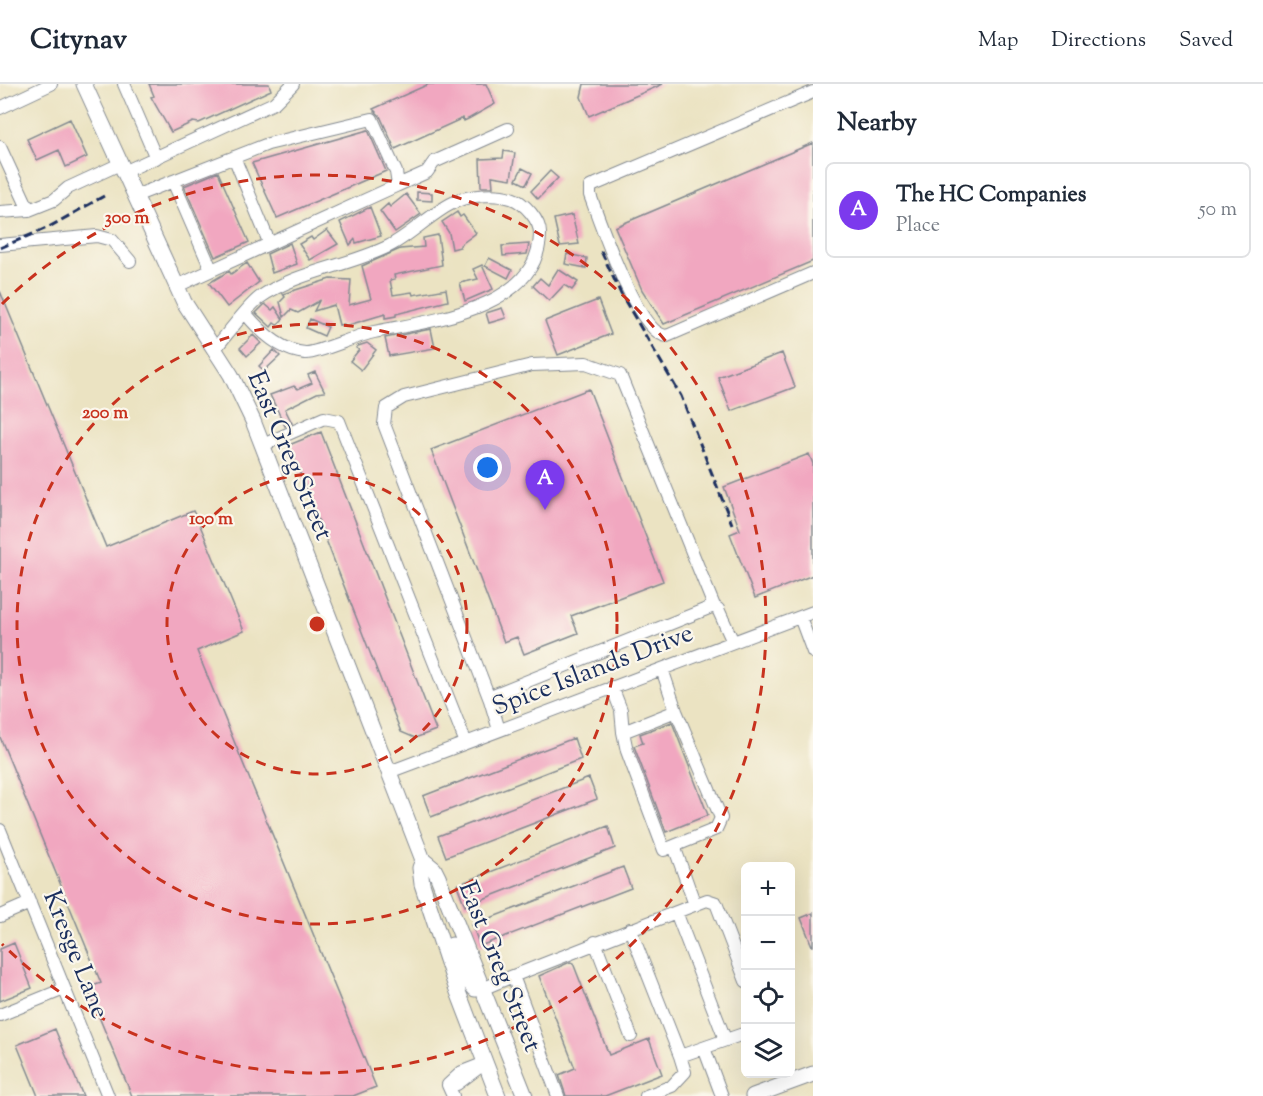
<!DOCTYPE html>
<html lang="en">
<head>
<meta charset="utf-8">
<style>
  body { margin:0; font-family:"Sorts Mill Goudy",serif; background:#f6f6f7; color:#1f2937 }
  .controls { position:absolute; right:18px; bottom:18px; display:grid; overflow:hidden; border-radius:9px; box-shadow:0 6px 24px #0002 }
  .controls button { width:54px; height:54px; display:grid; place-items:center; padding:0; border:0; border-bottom:2px solid #e0e1e3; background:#fff; color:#1f2937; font:30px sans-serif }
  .you { position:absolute; left:488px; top:384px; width:21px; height:21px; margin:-15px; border:4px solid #fff; border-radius:50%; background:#1a73e8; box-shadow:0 0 0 9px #1a73e833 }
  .badge { display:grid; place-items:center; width:39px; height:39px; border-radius:50%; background:#7c3aed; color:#fff; font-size:20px; font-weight:700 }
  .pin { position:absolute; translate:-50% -50px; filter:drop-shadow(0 2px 3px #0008) }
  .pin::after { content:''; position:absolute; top:32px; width:21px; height:18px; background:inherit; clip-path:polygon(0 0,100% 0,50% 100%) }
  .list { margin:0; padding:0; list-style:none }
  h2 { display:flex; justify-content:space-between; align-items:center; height:78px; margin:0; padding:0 24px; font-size:26px }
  h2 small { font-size:20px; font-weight:400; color:#747a83 }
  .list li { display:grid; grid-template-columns:39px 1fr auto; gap:18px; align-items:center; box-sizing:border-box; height:96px; margin:0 12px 12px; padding:0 12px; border:2px solid #e0e1e3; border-radius:9px }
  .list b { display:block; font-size:22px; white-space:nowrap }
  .list p { margin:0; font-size:20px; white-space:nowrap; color:#747a83 }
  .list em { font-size:20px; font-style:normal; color:#747a83 }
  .icon { flex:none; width:33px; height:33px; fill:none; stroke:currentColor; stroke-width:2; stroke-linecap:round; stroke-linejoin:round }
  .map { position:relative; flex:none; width:813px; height:1012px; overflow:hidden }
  header { display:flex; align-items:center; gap:36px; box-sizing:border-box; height:84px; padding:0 30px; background:#fff; border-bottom:2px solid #e0e1e3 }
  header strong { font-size:28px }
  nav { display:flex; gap:33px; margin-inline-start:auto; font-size:21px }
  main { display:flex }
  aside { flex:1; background:#fff }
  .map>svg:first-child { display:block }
  .building { fill:#f1a7c0 }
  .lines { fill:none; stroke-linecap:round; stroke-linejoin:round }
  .minor-casing { stroke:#838990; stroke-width:14 }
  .major-casing { stroke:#838990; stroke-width:17 }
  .minor { stroke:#fff; stroke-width:12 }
  .major { stroke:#fff; stroke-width:15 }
  .rail { stroke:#1b2f5e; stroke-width:3; stroke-dasharray:9 4.5; stroke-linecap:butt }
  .ring { fill:none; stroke:#c8321e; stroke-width:3; stroke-dasharray:10 8 }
  .labels { text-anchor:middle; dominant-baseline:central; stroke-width:4.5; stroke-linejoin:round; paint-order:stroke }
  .street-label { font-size:26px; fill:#1b2f5e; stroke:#fbf7ec }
  .centre { fill:#c8321e; stroke:#fbf7ec; stroke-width:3 }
  .ring-label { font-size:18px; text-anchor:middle; font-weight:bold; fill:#c8321e; stroke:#fbf7ec; stroke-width:4.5; stroke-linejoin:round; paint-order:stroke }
</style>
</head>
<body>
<header>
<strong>Citynav</strong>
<nav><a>Map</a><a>Directions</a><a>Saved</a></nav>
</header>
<main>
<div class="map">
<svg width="813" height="1012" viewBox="0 0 813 1012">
  <rect width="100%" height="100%" fill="#fbf7ec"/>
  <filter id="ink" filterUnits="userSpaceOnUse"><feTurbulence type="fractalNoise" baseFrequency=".0167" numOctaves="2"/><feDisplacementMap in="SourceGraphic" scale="12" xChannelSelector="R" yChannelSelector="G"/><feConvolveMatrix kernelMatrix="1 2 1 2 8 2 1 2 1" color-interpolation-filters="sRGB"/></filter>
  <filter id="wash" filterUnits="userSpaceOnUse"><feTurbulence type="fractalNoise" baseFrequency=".008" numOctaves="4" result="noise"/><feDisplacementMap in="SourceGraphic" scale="24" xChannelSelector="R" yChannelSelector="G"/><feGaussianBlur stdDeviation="1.35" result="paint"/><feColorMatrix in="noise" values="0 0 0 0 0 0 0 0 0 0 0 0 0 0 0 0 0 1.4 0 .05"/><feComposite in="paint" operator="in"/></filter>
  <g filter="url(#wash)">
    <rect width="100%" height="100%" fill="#ebe3c2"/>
    <g id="blocks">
      <path class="building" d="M149,0H269L271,6L199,39L193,38L171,48L151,13L154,12Z
        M429,0H486L495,20L470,34L464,37L463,34L395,65L380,32L373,25Z
        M584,0H663L589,32L581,13Z
        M70,35L87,73L66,83L59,66L37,76L27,55Z
        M368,46L386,87L277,134L252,79Z
        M813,59V177L664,240L642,206L615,143Z
        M504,67L515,69L511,95L492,92L493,103H481L480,75L503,74Z
        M522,84L532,89L526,101L516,96Z
        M550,87L558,94L538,115L531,107Z
        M218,88L249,158L215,173L184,102Z
        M417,108L432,109V117L417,116Z
        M406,110L421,130L395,148L380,127L388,120L390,123Z
        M370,123L381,152L356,159L355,155L350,161L340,138Z
        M457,128L460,133L463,131L476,149L460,161V163L452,165L449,149L442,138Z
        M572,131L579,160L560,162L554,135Z
        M327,146L338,160L310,176L299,160L311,153L313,156Z
        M438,151L442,181L394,191L395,195L390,196L393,211L412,208L413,211L446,205L448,217L396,230V232L385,234V230L345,242L344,240L339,241L334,221L314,227L319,217L298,229L291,226L284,233L280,218L285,213L283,210L330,195L351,196L349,221L371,215L362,182L400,165L424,163L423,154Z
        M290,159L297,180L272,189L267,170Z
        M529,160L527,170L503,172L502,162Z
        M567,170L587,174L586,184L565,180Z
        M489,174L512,186L508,194L485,182Z
        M247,179L259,198L227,223L209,199L229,187L231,190Z
        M482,181L493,205L465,217L460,199L478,195L473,185Z
        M558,185L578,198L572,206L564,201L549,217L533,202L540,194L548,201Z
        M0,207L106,463L193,427L199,439L244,547L197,567L376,1003L353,1012H132L87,904L101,899L0,653Z
        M598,216L611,250L558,271L545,237Z
        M265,220L272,226L275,223L283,235L277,241L274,239L271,243L256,229Z
        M502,224L506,234L489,239L486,229Z
        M310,235L328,243L324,252L306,244Z
        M431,245L435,264L389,272L385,254Z
        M253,251L261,259L247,272L240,264Z
        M367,259L376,266L361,286L350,277L359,266L356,264L358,262Z
        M274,266L280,272L264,287L259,282Z
        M782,269L795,303L731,327L718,293Z
        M315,288L325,308L317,309L285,325L292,339L285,342L270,311L294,302L298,305L312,299L308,291Z
        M589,305L663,497L571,532L578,549L524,570L517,553L504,558L431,366Z
        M321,348L436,646L415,654L401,648L289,361Z
        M809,370L813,380V491L755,514L730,450L740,446L724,403Z
        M672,638L708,731L666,748L634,662L643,659L640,650Z
        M574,654L581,675L431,733L423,712Z
        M589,694L597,715L446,773L438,752Z
        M608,742L615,764L465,822L457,801Z
        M623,783L631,804L480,862L472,841Z
        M813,829V862H812L801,834Z
        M14,859L32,904L0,917V865Z
        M570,878L573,879L609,971L649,955L662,990L605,1012H566L559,991L575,984L539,892Z
        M55,945L57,950L83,1012H38L17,961Z"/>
    </g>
  </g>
  <g filter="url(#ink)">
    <use href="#blocks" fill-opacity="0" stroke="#838990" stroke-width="1.5"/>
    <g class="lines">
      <defs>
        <path id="minor" d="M124,0L156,74
          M813,8L596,100L590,103V111C600,138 638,251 667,252L813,189
          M0,24L51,0
          M0,63L29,126
          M234,73L269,158
          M124,88L274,19L293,0
          M173,97L211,185
          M398,101L427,88L434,78L508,45
          M135,112L268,60L372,35L396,88L398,101L177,202
          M0,128L29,126L54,116L68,104L120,80
          M0,161L97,152L112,156L130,177
          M214,266C226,252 246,224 259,214C297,187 347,183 389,162C411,151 436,125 457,117C471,111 496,109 511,114C524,118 541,137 540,151C538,225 429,237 374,248C358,251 316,270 305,269C281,267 260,247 246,230
          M263,361L324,334L339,337L466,659
          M800,533L813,568
          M612,603L621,626L623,648L676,627L662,585
          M490,616L384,340L386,324L404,313L532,281L586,279L620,291L714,522
          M499,646L490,616L493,611L714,522L718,525L733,558
          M623,648L627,667L664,766L674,762L695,821
          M389,688L813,528
          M0,746L108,1012
          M674,762L716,745L721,734L676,627
          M676,828L725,955
          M0,832L30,819
          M630,845L680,972
          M595,858L631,952
          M513,892L707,816L716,819L746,897
          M482,905L513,892L558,1012
          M0,931L64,905
          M704,964L722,1012
          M485,979L457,1000L448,1001L462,988Z
          M448,1001L453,1012
          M646,1012L672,1002L685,988L680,972L746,949"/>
        <path id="major" d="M84,0L184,218L231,291L253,337L423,776L434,785L438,793L525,1012
          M423,776L420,784L422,800L455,900L498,1012
          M452,861L465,893L475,905H482
          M753,1012L813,990"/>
      </defs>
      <use href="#minor" class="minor-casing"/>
      <use href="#major" class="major-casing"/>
      <use href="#minor" class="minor"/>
      <use href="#major" class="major"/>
      <path class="rail" d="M0,164L49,143L104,112
        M601,167L621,210L681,312L732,440"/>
    </g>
  </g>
  <g class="ring">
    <circle cx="317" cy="540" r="150"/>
    <circle cx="317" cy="540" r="300"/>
    <path d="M2 220A449 449 0 1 1 2 860"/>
  </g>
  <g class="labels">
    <g class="street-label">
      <text transform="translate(289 372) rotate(67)">East Greg Street</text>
      <text transform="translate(593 587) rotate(-21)">Spice Islands Drive</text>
      <text transform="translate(75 871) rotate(68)">Kresge Lane</text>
      <text transform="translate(499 883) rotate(68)">East Greg Street</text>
    </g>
  </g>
  <circle cx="317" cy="540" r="9" class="centre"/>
  <g class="ring-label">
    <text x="127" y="139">300 m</text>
    <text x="105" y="334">200 m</text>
    <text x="211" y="440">100 m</text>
  </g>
</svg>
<div class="controls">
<button>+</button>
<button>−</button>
<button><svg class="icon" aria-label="locate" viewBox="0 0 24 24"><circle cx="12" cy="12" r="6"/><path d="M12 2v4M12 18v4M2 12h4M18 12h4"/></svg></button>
<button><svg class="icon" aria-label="layers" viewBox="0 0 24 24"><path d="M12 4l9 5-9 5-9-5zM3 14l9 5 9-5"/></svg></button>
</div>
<div class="you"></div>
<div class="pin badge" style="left:545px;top:426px">A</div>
</div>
<aside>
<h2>Nearby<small></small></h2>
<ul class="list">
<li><span class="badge">A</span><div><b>The HC Companies</b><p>Place</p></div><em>50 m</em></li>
</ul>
</aside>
</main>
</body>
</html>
